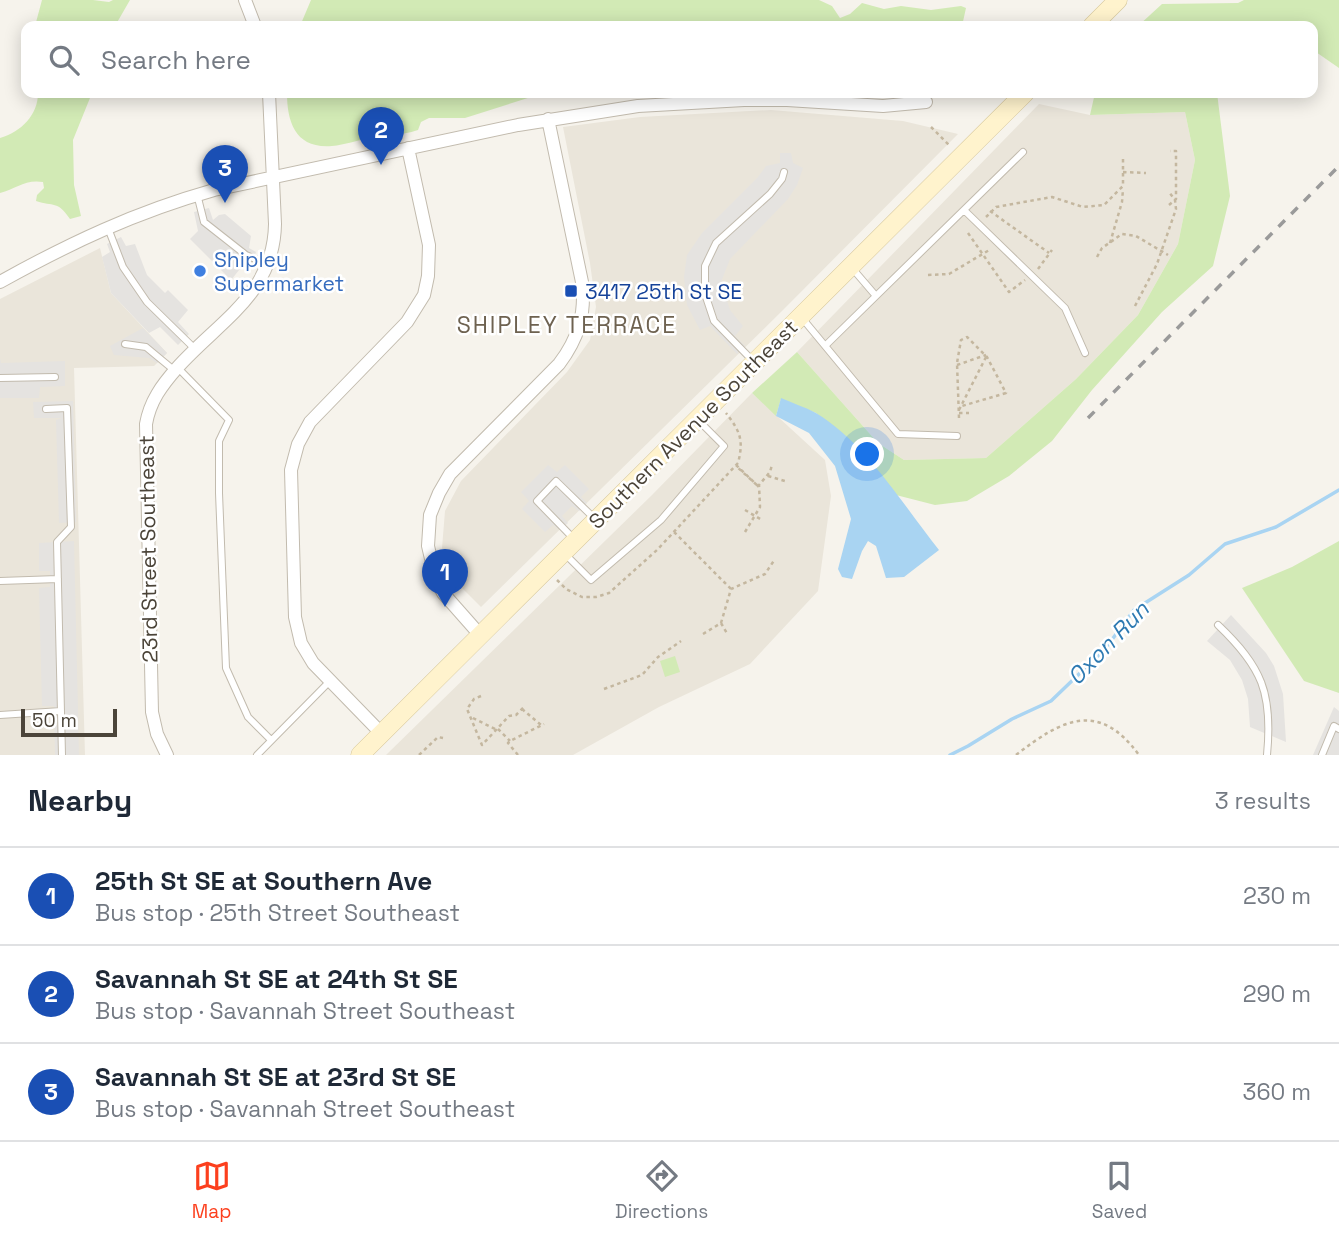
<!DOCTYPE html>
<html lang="en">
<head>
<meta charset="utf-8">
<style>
  body { margin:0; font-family:"Space Grotesk",sans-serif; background:#f2f2f3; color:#1f2937 }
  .scale { position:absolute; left:21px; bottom:18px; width:96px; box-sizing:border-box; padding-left:7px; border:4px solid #4b4439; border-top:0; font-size:19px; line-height:24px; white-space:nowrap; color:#4b4439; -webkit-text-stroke:5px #fff; paint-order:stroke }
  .you { position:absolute; left:868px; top:455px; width:24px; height:24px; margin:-18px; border:5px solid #fff; border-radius:50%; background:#1a73e8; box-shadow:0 0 0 10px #1a73e833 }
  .badge { display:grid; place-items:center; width:46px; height:46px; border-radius:50%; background:#fc3f1d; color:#fff; font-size:23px; font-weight:700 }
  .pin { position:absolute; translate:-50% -58px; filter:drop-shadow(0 2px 4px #0008) }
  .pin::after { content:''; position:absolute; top:37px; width:24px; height:21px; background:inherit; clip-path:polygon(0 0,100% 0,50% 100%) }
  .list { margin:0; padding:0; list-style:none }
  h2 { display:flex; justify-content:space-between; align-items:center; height:91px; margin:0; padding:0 28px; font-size:30px }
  h2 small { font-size:23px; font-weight:400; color:#747a83 }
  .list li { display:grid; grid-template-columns:46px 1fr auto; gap:21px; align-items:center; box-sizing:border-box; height:98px; padding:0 28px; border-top:2px solid #e0e1e3 }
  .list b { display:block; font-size:26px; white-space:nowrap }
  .list p { margin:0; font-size:23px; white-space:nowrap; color:#747a83 }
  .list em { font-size:23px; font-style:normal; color:#747a83 }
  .icon { flex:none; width:38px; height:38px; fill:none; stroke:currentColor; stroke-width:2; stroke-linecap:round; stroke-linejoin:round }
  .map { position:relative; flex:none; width:1339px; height:755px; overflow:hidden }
  .search { position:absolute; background:#fff; box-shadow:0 4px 18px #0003; left:21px; right:21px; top:21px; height:77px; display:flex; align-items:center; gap:18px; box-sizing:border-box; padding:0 24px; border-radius:14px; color:#747a83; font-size:26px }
  .sheet { height:385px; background:#fff }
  nav { display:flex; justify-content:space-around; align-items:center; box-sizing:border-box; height:98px; border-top:2px solid #e0e1e3; background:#fff; font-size:19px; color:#747a83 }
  nav a { display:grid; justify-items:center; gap:4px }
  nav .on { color:#fc3f1d }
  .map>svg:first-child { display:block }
  .residential { fill:#eae5da }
  .green { fill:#d2eab5 }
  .parking { fill:#e5e3e0 }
  .water { fill:#a9d4f2 }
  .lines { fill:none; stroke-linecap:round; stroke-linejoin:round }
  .stream { stroke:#a9d4f2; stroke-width:3.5 }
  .lane-casing { stroke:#c2bbae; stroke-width:8 }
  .street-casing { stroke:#c2bbae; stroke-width:14 }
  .secondary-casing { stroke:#d6c79b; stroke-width:19 }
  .path { stroke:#c4b79f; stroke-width:2.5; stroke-dasharray:3.5 3.5; stroke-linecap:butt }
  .lane { stroke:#fff; stroke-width:6 }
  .street { stroke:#fff; stroke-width:12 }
  .secondary { stroke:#fff3cd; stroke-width:18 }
  .rail { stroke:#9a9a9a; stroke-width:3.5; stroke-dasharray:9 9; stroke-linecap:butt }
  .shop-dot { fill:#3f7fe0; stroke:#fff; stroke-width:2.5 }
  .transit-dot { fill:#1a4fb4; stroke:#fff; stroke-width:2.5 }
  .labels { text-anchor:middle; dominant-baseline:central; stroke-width:5; stroke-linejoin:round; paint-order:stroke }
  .shop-label { font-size:21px; fill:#366cbe; stroke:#fff; text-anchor:start }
  .transit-label { font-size:21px; fill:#164399; stroke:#fff; text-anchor:start }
  .street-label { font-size:21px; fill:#4b4439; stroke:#fff }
  .neighbourhood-label { font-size:23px; letter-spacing:2px; fill:#6e6250; stroke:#fff }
  .water-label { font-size:23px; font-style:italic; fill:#2e7ab2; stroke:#fff }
</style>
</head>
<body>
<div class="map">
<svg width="1339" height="755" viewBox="0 0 1339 755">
  <rect width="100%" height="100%" fill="#f6f3ec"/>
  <path class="residential" d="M1039,104L1090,115L1185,112L1195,160L1178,244L1138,315L1076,379L986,458L904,460L878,443L797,352Z
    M771,110L903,121L958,134L784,309L481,607L455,581L442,548L445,511L461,481L567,372L590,340L596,307L590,263L563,127L640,117Z
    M100,248L111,293L167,353L154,366L74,368L85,755H0V299Z
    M752,393L825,460L831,496L818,591L750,664L659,707L573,755H386L652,495Z"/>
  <path class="green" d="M42,0H93L109,2L113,0H130L115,26H35Z
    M311,0H819L832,6L840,18L850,14L862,3L884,9L901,6L931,10L961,6L966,8L962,26H300Z
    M1244,0H1339V68L1313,50V26H1138L1162,4L1238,3Z
    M38,93H92L73,140L74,185L81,216L70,219C57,200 54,207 36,201L37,195L44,188L43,182C25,179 16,189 0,193V138C21,132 38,115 38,93Z
    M287,93H602L582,98L531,97L465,118H429L421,122L418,130C400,136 387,135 370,138C357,140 345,145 332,146C296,149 287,123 287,93Z
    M1095,93H1217L1230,196L1213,266L1162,312L1092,390L1052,441L1009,476L967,501L935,505L896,495L878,471L842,434L816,413L781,399L776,416L752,393L797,352L878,443L904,460L986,458L1076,379L1138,315L1178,244L1195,160L1185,112L1090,115Z
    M1339,541V693L1304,681L1242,588L1292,567Z
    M675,656L680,672L665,677L660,661Z"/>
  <path class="parking" d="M780,153H791L793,163L803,168L797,185L788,199L730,259L721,282L730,310L743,326L735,336L745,346L737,354L710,326L700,330L687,305L684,277L687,255L702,233L758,177L766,166L780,163Z
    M209,208L213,220L219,215L225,214L251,236L249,248L256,252L250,266L243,265L228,284L225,281L228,277L190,239L198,231L194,212Z
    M121,237L126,246L135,244L147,275L165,293L168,290L188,310L178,322L189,334L178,345L160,327L149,333L111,293L102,257L110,252L107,244Z
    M143,328L167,353L157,363L149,358L114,355L110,346Z
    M0,358L1,363L65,361V386L40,387L39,398H0Z
    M73,401L76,522L59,523L56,420L62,418H34L33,402Z
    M548,465L557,472L565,465L589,489L581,497L587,503L579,511L572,506L562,516L568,523L560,530L553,525L545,532L522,509L529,501L521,492Z
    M74,541L79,755H55L54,706H42L39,588L50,587V571H39V543Z
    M1231,615L1266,653L1274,666L1283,694L1286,742L1250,727L1248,699L1242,680L1230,660L1207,641Z
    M1334,707L1339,711V755H1313Z"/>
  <path class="water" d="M781,398C792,403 805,407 816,413C866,443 903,505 939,550L904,577L886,578L876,546L868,541L862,551L852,579L842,577L838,569L851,519L835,466L809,433L776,416Z"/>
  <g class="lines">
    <path class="stream" d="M950,755L968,746L1012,719L1051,701L1105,649L1134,610L1189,575L1225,544L1276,527L1339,490"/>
    <defs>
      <path id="lane" d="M197,194L204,222L246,255L269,265
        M964,210L1065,308L1085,353
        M108,228L123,267L147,302L195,349
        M852,268L876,296
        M802,318L898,434L957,436
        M125,344L146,347L175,371
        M826,345L1023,152
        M753,361L714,321L705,294V266L716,243L770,194L782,179L784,172
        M178,368L229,420L219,441V493L226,668L248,717L271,740
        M0,378L55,377
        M46,409L67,408L71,527L57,542L62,755
        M573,538L537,501L556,481L595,519
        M565,554L591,580L661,520L724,446L698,420
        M0,581L58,579
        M1218,625C1262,667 1273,693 1267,755
        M0,715L61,711
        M257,755L330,681
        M1322,755L1334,726L1339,729"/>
      <path id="street" d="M245,0L255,26
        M0,282C70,243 136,212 214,190L518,125L638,106L744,100H787L883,106L926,102
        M481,636L443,593L436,580L428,546L430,515L439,493L450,474L559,364C578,339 586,314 582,282L548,119
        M382,734L313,663L301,643L295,617L291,470L298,444L310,422L407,322L424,295L428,276L429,245L408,148
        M167,755L157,734L152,712L146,424C150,401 162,385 177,368C219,321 274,294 275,224L269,93"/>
      <path id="secondary" d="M1092,26L1118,0
        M360,755L1025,93"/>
    </defs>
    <use href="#lane" class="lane-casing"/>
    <use href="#street" class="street-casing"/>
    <use href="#secondary" class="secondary-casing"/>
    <path class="path" d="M931,127L949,145
      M1123,172L1146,173
      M1169,205L1176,199V151H1170
      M990,211L1049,253
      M986,217L996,207L1052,197L1083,207L1104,205L1123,186V159
      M968,233L1009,292L1025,280
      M1110,243L1122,202L1123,189
      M1097,257L1102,248L1122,234L1136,236L1168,255
      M1038,269L1052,250
      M928,275L949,274L991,249
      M1135,306L1157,264L1176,209L1175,200L1169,192
      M957,365L986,355
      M959,410L986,357
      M959,413H969
      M959,418L957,363L961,340L967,337L987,357L1006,393L962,406
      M736,465L759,487L736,466
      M768,476L785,481
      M745,510L762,520
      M674,532L731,589
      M745,532L760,507L759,485L770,472L772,465
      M557,580L566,589L582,597H596L609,593L657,550L738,463C744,440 740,431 726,413
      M721,623L728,635
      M703,634L721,623L731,589L765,574L775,559
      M604,689L642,675L658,657L681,641
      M481,696L474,699L467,709L482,745L509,716L516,715L524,707
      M522,709L541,725
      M473,718L495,729
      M498,729L510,741
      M419,755L438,737L443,738
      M518,755L508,743L510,741L544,724
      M1016,755C1062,719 1099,700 1139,755"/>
    <use href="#lane" class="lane"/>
    <use href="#street" class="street"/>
    <use href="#secondary" class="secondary"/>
    <path class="rail" d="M1088,418L1339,166"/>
  </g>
  <circle class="shop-dot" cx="200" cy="271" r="7"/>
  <rect class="transit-dot" x="564" y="284" width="14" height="14" rx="3.5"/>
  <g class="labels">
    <g class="shop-label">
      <text x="214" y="259">Shipley<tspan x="214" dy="24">Supermarket</tspan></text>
    </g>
    <g class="transit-label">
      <text x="585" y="291">3417 25th St SE</text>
    </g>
    <g class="street-label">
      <text transform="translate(693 424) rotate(-45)">Southern Avenue Southeast</text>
      <text transform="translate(148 549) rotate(-91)">23rd Street Southeast</text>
    </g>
    <g class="neighbourhood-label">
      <text x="567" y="325">SHIPLEY TERRACE</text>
    </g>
    <g class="water-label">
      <text transform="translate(1108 643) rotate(-46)">Oxon Run</text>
    </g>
  </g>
</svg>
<div class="scale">50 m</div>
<div class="you"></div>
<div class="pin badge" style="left:445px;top:607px;background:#1a4fb4">1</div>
<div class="pin badge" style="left:381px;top:165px;background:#1a4fb4">2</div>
<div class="pin badge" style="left:225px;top:203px;background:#1a4fb4">3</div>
<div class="search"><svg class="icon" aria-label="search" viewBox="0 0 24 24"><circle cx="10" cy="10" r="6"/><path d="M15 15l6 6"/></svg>Search here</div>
</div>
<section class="sheet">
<h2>Nearby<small>3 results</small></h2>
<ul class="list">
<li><span class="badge" style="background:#1a4fb4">1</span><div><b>25th St SE at Southern Ave</b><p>Bus stop · 25th Street Southeast</p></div><em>230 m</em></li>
<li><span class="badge" style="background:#1a4fb4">2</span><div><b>Savannah St SE at 24th St SE</b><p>Bus stop · Savannah Street Southeast</p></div><em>290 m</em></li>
<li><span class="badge" style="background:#1a4fb4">3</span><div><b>Savannah St SE at 23rd St SE</b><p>Bus stop · Savannah Street Southeast</p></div><em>360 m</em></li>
</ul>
</section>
<nav>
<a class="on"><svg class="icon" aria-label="map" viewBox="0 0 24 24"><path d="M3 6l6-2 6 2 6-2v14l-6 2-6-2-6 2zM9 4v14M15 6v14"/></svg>Map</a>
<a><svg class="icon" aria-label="directions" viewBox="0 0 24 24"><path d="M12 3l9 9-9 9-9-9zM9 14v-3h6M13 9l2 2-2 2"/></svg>Directions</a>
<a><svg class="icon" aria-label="saved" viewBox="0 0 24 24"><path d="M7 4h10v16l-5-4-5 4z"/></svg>Saved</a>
</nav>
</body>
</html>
